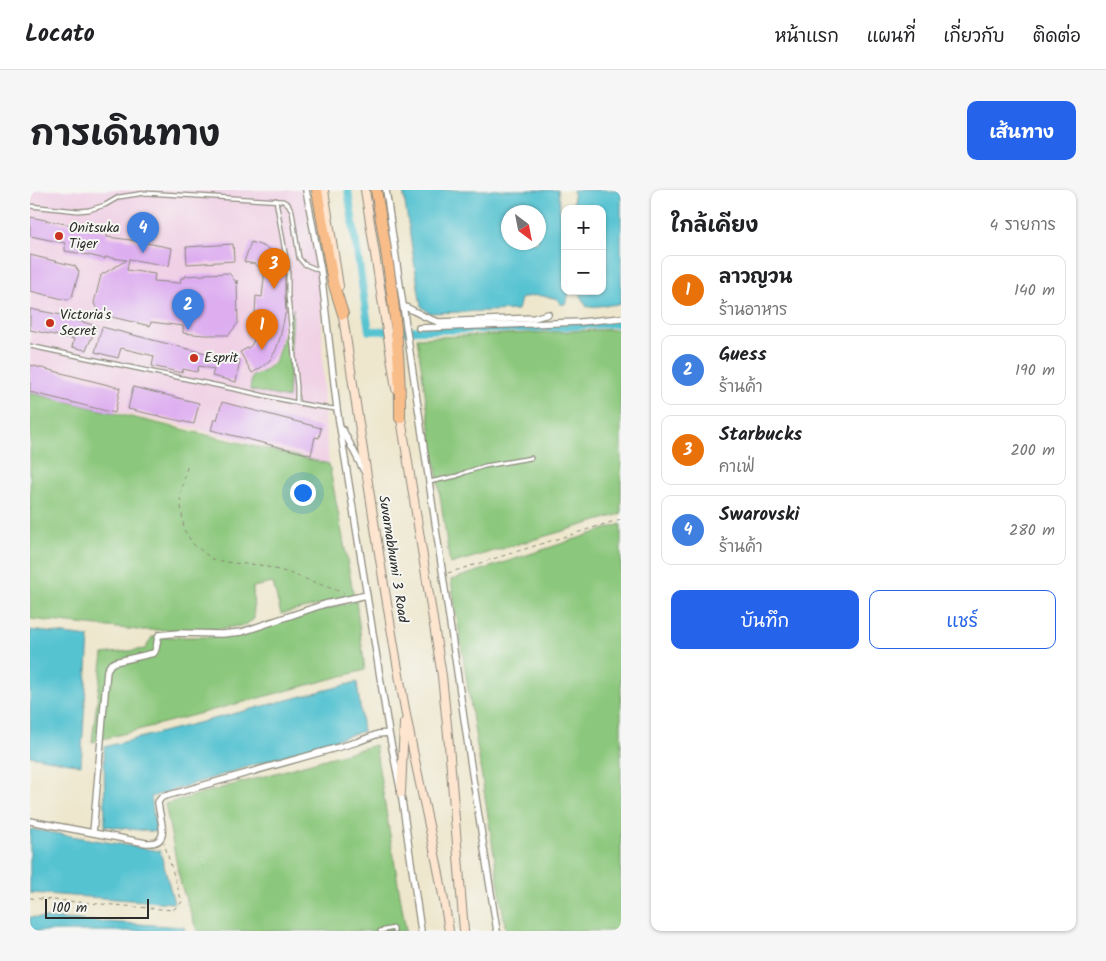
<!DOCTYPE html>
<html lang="th">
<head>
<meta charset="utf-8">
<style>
  body { margin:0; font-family:Kalam,"Playpen Sans Thai",sans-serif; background:#f6f6f6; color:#202124 }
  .controls { position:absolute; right:15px; top:15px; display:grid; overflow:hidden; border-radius:10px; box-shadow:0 1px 4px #0004 }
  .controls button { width:45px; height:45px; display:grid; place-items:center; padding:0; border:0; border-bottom:1px solid #e0e0e0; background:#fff; color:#202124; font:25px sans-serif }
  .compass { position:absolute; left:471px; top:15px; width:45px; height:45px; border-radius:50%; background:#fff; box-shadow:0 1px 4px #0004; rotate:148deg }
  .scale { position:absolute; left:15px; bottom:12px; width:104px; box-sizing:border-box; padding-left:5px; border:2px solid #2b2b2b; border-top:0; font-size:14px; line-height:18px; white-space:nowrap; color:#2b2b2b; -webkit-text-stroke:4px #f6f6f2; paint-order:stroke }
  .you { position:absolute; left:272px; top:302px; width:18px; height:18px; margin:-12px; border:4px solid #fff; border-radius:50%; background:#1a73e8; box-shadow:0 0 0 8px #1a73e833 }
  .badge { display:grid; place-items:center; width:32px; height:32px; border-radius:50%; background:#2563eb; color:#fff; font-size:16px; font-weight:700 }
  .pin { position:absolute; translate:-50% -41px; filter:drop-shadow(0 1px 2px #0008) }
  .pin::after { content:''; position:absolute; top:26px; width:18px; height:15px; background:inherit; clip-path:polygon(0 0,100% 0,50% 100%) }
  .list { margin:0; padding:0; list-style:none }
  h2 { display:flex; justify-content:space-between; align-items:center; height:65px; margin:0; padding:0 20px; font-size:21px }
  h2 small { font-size:16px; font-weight:400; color:#757577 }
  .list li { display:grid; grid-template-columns:32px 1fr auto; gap:15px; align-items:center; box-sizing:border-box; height:70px; margin:0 10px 10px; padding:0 10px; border:1px solid #e0e0e0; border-radius:10px }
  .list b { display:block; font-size:19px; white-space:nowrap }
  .list p { margin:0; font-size:16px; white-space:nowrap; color:#757577 }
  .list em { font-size:16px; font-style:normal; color:#757577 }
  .actions { display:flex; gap:10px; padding:15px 20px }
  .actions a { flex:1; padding:11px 0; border:1px solid #2563eb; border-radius:10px; text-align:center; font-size:18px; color:#2563eb }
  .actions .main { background:#2563eb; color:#fff }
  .map { position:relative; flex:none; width:591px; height:741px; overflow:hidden; border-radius:10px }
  header { display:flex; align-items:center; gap:30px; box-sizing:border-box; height:70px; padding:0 25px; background:#fff; border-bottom:1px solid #e0e0e0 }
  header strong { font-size:24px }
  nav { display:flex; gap:28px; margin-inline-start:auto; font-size:18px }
  .intro { display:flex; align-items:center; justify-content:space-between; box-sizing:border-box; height:120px; padding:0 30px }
  h1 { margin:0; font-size:35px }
  .button { padding:12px 22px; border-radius:10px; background:#2563eb; color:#fff; font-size:18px; font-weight:700 }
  main { display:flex; gap:30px; padding:0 30px }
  aside { flex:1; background:#fff; border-radius:10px; box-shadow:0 1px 4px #0004 }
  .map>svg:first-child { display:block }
  .built { fill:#f0d0e5 }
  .green { fill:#8bc77c; stroke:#5b7954 }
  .water { fill:#57c3d1; stroke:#41777e; fill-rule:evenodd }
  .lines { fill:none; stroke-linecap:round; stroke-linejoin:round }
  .canal { stroke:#57c3d1; stroke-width:8 }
  .building { fill:#ddadf0 }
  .service-casing { stroke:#8c897c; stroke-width:5.5 }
  .minor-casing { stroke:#8c897c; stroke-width:8 }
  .secondary-casing { stroke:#8c897c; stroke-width:10 }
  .motorway-casing { stroke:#8c897c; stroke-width:12 }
  .path { stroke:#8c897c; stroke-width:1; stroke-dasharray:4 4; stroke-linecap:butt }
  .service { stroke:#fff; stroke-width:3 }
  .minor { stroke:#fff; stroke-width:5.5 }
  .secondary { stroke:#fde5d0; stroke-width:8 }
  .motorway { stroke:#f9bd89; stroke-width:10 }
  .poi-dot { fill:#c8321e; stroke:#f6f6f2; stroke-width:2 }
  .labels { text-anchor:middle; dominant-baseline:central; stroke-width:4; stroke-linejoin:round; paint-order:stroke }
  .poi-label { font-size:14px; fill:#2b2b2b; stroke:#f6f6f2; text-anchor:start }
  .street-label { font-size:14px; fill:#2b2b2b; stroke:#f6f6f2 }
</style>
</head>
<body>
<header>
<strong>Locato</strong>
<nav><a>หน้าแรก</a><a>แผนที่</a><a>เกี่ยวกับ</a><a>ติดต่อ</a></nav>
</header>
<div class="intro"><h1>การเดินทาง</h1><a class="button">เส้นทาง</a></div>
<main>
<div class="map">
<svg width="591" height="741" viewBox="0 0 591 741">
  <rect width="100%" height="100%" fill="#f6f6f2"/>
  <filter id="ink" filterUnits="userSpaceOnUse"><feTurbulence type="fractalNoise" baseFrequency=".02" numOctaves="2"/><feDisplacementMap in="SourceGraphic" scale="10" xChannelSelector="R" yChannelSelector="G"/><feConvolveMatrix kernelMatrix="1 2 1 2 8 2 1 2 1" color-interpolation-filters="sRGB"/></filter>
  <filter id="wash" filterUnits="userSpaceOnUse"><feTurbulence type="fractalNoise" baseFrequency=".0096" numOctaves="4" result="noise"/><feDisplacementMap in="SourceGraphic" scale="20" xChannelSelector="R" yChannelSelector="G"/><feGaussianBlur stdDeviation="1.12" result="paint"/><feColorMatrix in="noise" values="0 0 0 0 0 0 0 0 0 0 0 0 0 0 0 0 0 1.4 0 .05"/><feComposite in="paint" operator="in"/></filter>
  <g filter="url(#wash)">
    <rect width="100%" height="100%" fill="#eee7cd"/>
    <path class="built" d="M0,0H276L290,77L294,219L299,274L162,238L0,203Z"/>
    <path class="green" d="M263,118L258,208L220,200L222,186L231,183L245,172Z
      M591,139V324L420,374L387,148Z
      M0,203L299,274L324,407L251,424L243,393L223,397L224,429L215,435L183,440H108L0,429Z
      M591,334V741H476L421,390Z
      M326,411L335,480L62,552L73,464L115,459L122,447H184Z
      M345,555L376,741H167L151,695L135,614Z"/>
    <path class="water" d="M373,0H528L535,66V101H538L539,104L535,114H530L528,109C515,106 504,103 491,109L488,120L399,123L391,116ZM478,22H508V52H478Z
      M543,0H591V114L557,117L550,106L551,101H572V19H544Z
      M0,440L59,447L51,575L0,566Z
      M327,492L333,541L121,607L126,642L75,636L74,557Z
      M0,639L130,661L144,713L0,703Z
      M0,727L154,737L155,741H0Z"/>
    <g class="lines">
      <path class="canal" d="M318,0L339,141C423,140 507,139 591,133"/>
    </g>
    <g id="blocks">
      <path class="building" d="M0,27L77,42V47L101,50L142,58L139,76L99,69L97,80L125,84L124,91L150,93L151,88H155V86L175,85V84L199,83L205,91L206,94L207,90L208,133L199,145H174L153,143V136L121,132L120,136L69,124L64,113L71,85L97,70L75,67V69L54,64L35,61V53L0,46Z
        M221,52L233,56L245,62L253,70L255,80V106L256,124H255L250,148L246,160L240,170L232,177L222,183L210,162L221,156L225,148L228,123H225L226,106L232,107L234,89V84L231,78L225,74L214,72Z
        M203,54L204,71L157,74L156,57Z
        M0,65L45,76L49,82L42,107L37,110L0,101Z
        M0,119L42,127V129L67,136L56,160L42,157L44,149L0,140Z
        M72,137L158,159L210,170L206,192L182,186L184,179L169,176L167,182L153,179L152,183L122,176L124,166L91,158L88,168L65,162Z
        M0,175L90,198L85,223L0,202Z
        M103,197L169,213L164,234L98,219Z
        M192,212L291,238L289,248L285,247L281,265L181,240L184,229L187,230Z"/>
    </g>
  </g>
  <g filter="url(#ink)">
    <use href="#blocks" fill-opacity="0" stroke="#8c897c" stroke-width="1"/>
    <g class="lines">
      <defs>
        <path id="service" d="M246,10L258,80V106L267,197V213
          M0,16L48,21L59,20L75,15L89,7L115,3L253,11L258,14L262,21L269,68L274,74L291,81
          M0,156C66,170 132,184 199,198C235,205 271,216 307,219
          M399,292L427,286L436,282L455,276L501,268
          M350,741L364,738V741"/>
        <path id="minor" d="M276,0L291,81L307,219L359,543L371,603L391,741
          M356,0L442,583L467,741
          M373,116C386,121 396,129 409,132L504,128L518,124
          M389,138L550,132L591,128
          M313,240L335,283
          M0,631L116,653C143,655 129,629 128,612L132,607L327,552L348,544L359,543
          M63,643L77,480L81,474L85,472L124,463C128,458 126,450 129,445L149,443L192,444L212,442L295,414L337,405"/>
        <path id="secondary" d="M294,0L309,96
          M335,0L366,199
          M312,120C332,253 351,386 375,519C388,593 408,666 419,741
          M370,222L412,486L419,555L434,741
          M371,603L374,533"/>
        <path id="motorway" d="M287,0L303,92L313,124
          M346,0C359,74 371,152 370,228"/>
      </defs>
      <use href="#service" class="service-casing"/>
      <use href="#minor" class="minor-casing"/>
      <use href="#secondary" class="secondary-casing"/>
      <use href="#motorway" class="motorway-casing"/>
      <path class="path" d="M157,277L150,308L154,340L163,354L182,369L202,373L230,375L256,382L314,403
        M418,383L591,329
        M0,708L143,720L152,712L134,653"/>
      <use href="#service" class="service"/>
      <use href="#minor" class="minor"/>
      <use href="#secondary" class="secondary"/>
      <use href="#motorway" class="motorway"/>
    </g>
  </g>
  <g class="poi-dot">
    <circle cx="29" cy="46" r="5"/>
    <circle cx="20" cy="133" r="5"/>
    <circle cx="164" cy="168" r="5"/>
  </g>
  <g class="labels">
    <g class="poi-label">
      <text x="39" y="38">Onitsuka<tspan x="39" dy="16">Tiger</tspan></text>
      <text x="30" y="125">Victoria's<tspan x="30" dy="16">Secret</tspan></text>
      <text x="174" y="168">Esprit</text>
    </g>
    <g class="street-label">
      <text transform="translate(363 369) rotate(81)">Suvarnabhumi 3 Road</text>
    </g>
  </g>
</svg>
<div class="controls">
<button>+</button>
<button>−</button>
</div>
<svg class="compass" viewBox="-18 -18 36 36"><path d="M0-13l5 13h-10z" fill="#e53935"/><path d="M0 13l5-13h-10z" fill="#757577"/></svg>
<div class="scale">100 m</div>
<div class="you"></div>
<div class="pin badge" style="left:232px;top:160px;background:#e8710a">1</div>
<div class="pin badge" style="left:158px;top:140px;background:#3f7fe0">2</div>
<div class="pin badge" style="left:244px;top:99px;background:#e8710a">3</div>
<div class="pin badge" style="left:113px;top:63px;background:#3f7fe0">4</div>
</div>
<aside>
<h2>ใกล้เคียง<small>4 รายการ</small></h2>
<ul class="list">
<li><span class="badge" style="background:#e8710a">1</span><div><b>ลาวญวน</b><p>ร้านอาหาร</p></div><em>140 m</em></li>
<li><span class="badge" style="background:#3f7fe0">2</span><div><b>Guess</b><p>ร้านค้า</p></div><em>190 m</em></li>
<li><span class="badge" style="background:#e8710a">3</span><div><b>Starbucks</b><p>คาเฟ่</p></div><em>200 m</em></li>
<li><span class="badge" style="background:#3f7fe0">4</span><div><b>Swarovski</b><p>ร้านค้า</p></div><em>280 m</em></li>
</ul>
<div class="actions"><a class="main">บันทึก</a><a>แชร์</a></div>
</aside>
</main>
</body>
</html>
